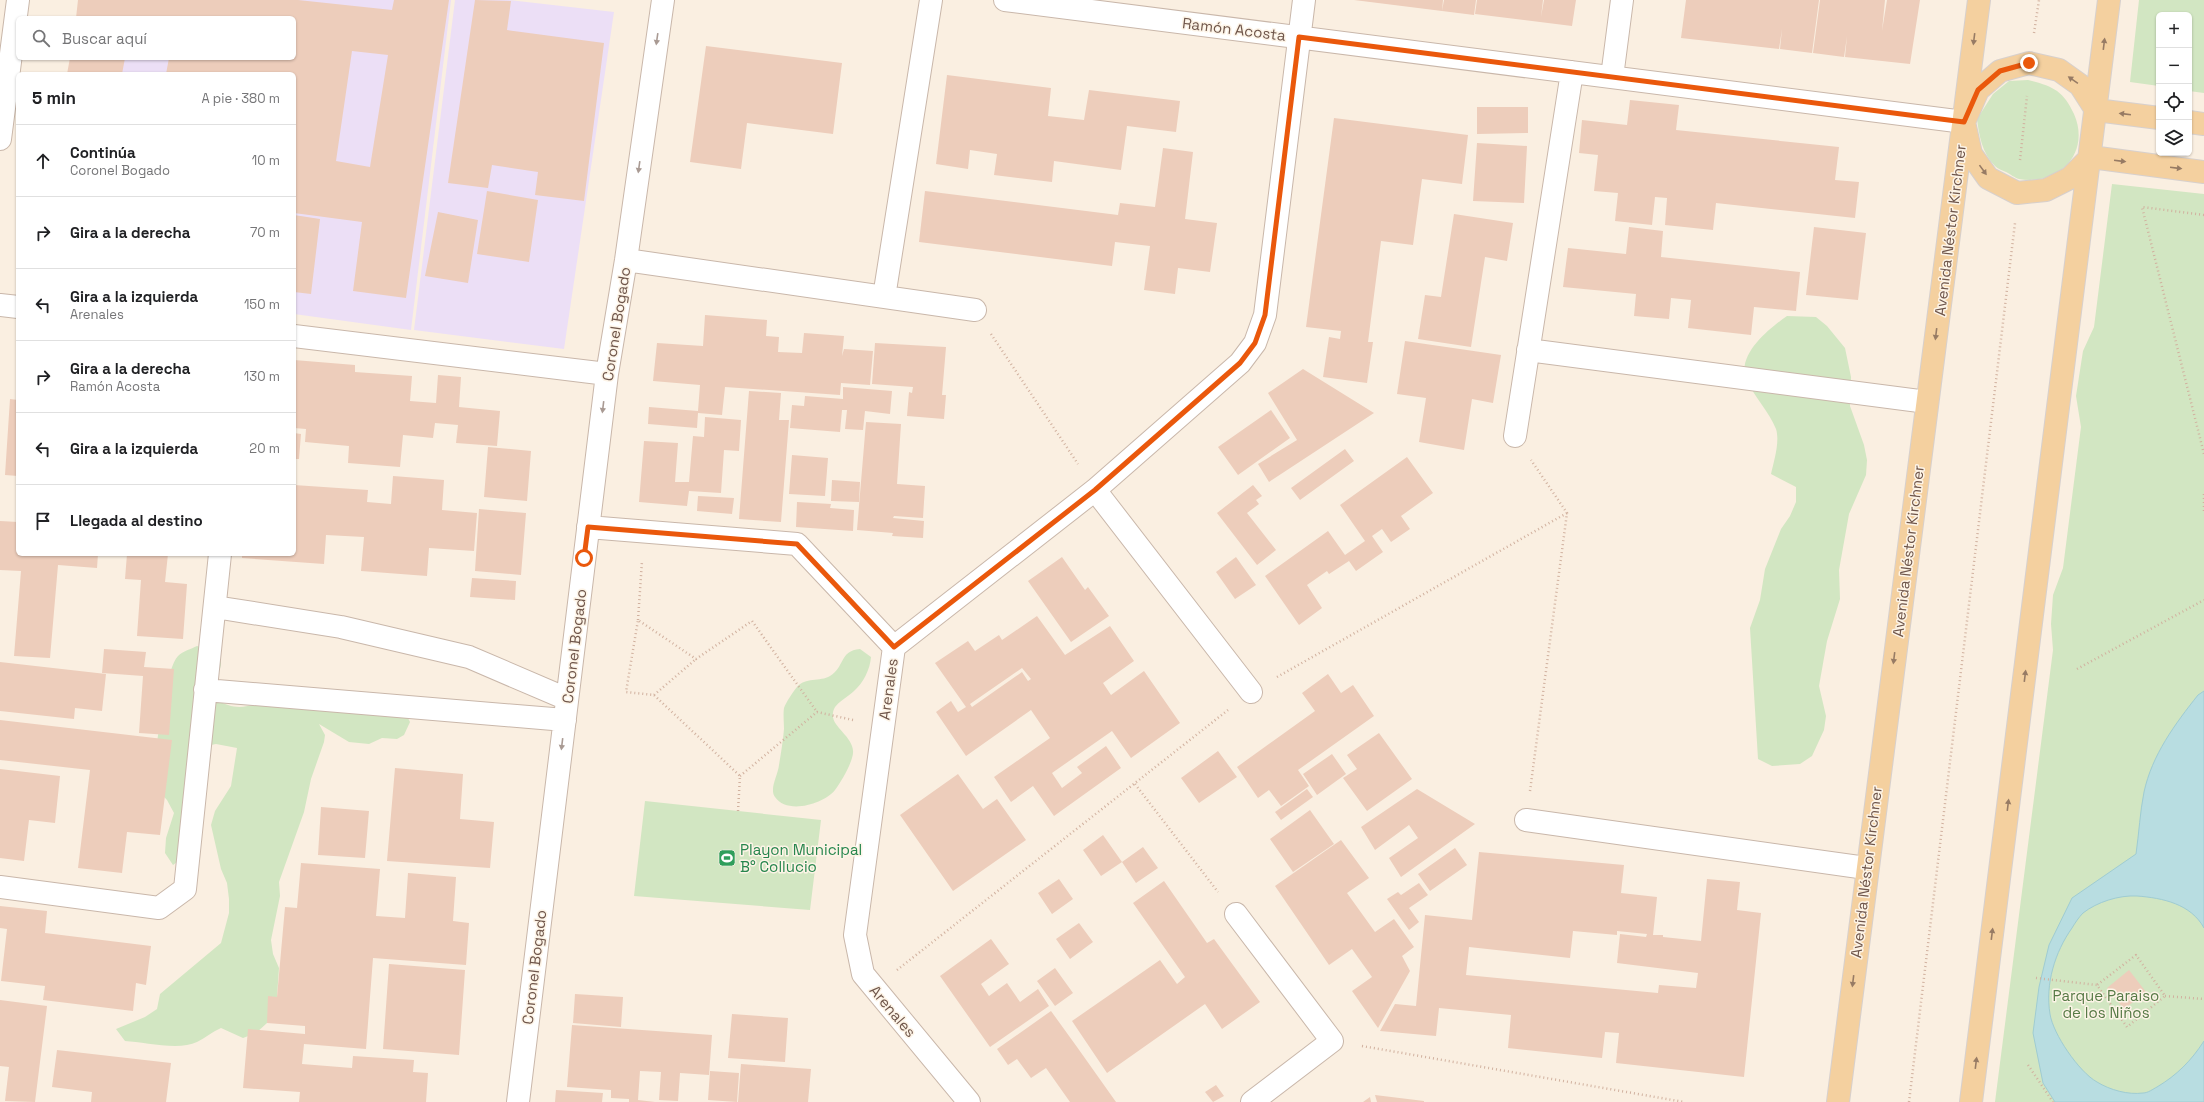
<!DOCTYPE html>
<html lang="es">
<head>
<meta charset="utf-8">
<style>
  body { margin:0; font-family:"Space Grotesk",sans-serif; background:#f2f2f2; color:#202124 }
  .controls { position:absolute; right:12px; top:12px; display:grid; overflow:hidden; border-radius:6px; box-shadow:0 1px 3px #0004 }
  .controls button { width:36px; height:36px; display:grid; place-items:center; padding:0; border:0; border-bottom:1px solid #e0e0e0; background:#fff; color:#202124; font:20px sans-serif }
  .stop { position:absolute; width:12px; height:12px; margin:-9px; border:3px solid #ea580c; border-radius:50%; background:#fff }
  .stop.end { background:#ea580c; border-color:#fff; box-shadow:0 1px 4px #0008 }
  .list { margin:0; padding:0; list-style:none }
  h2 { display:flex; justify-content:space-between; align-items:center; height:52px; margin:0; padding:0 16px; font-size:17px }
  h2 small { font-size:13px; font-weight:400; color:#757577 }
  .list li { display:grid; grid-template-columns:26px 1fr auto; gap:12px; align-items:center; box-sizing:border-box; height:72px; padding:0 16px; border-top:1px solid #e0e0e0 }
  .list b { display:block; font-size:15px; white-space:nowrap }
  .list p { margin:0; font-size:13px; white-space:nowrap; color:#757577 }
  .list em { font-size:13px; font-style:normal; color:#757577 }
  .icon { flex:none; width:22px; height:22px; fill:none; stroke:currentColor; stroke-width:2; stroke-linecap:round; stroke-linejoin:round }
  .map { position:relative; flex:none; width:2204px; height:1102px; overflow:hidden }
  .search { position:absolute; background:#fff; box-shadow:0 1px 3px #0004; left:16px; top:16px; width:280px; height:44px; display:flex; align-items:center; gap:10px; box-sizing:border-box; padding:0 14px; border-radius:6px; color:#757577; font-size:15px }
  .panel { position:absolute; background:#fff; box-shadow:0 1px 3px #0004; left:16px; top:72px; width:280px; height:484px; border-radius:6px }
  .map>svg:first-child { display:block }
  .education { fill:#ecdff6 }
  .green { fill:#d2e6c2 }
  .water { fill:#b8dde1; stroke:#9fccd2 }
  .building { fill:#edcdbb; fill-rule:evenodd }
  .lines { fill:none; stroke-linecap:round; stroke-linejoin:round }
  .minor-casing { stroke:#c9b7aa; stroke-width:24 }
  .major-casing { stroke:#d7d0cd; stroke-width:24 }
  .path { stroke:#d1b19f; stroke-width:2.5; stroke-dasharray:1 3; stroke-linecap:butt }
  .minor { stroke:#fff; stroke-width:22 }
  .major { stroke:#f4d09f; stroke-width:22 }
  .oneway { fill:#a99a93 }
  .oneway2 { fill:#977b64 }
  .route { stroke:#ea580c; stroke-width:5 }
  .labels { text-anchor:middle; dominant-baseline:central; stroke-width:3; stroke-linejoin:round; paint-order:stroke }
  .street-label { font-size:15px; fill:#6f564b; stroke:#fdf4e7 }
  .leisure-label { font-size:15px; fill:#27864d; stroke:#fdf4e7; text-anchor:start }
  .park-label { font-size:15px; fill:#577a46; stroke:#fdf4e7 }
</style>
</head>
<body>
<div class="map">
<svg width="2204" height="1102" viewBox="0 0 2204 1102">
  <rect width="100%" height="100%" fill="#faefe1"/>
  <path class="education" d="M81,0H451L411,330L294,314V74H70L72,58H294V18Z
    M455,0H509L614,12L564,349L414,330Z"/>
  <path class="green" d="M2139,0H2204V93L2189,91V15H2159V86L2130,82Z
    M2028,80C2052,86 2063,90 2074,114C2091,153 2059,186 2019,179C2015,178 2010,174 2006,172C2002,170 1998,169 1995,166C1982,153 1979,135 1977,119L1993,94L2009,81Z
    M2112,184L2204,194V1102H1995L2053,650L2051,624L2053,595L2063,568L2081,427L2076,396L2083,351L2094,327Z
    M1787,316L1816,317L1827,326L1845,348L1851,377L1850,406L1864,445L1867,460L1866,475L1849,514L1839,570L1840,599L1827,641L1819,686L1826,716L1824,730L1812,756L1800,764L1772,766L1758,759L1750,628L1760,600L1765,569L1781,529L1790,516L1796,502V487L1771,474C1774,461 1780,442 1776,429C1769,411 1753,396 1746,378C1737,354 1770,328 1787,316Z
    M197,646L217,652C226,665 218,671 213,683C212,687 214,694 215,699C235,711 245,707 265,702L407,716L410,722L404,735L397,739L382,738L369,744L349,742L319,724L325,735L324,742L311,779L304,812L279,882L280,896L271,940L273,954L279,968L277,997L267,1023L256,1033L243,1038L221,1028C212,1032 205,1038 197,1042C179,1051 144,1042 125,1041L116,1029L145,1017L157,1009L160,994L221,943L229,913V899L227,883L221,869L211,825L215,811L231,786L237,748L216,744L201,747L192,851L173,865L165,853L166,838L174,813L167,800L151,783C156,758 164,670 178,656C183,651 191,649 197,646Z
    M860,649L871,657C870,670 863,683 854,691C847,698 834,703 833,713C830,728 859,738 852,758C849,768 841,782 835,790C824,804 787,815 775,797C769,789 778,775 779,765C781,753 783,741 784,729C784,723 783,714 784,708C786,702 793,692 797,687C805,677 820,682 830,676C845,667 839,651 860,649Z
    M645,801L821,820L810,910L634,896Z"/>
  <path class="water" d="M2204,691V928C2191,904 2163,898 2137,896C2119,895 2097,902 2083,913C2079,917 2075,923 2072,928C2055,952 2045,984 2050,1014C2053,1034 2079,1072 2097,1082C2110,1090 2128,1095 2143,1093C2148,1093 2153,1089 2157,1087C2177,1075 2191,1061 2204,1041V1102H2055L2043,1083L2033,1033L2039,987L2049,945L2072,898L2136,854C2139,833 2140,812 2144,792C2152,755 2175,724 2198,695Z"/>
  <path class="building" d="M78,0H298L392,10L394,0H449L406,298L353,291L362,222L294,213V74H166L169,58H294V18H76ZM352,51L388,55L370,167L336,161Z
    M475,0L511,1L507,30L604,43L584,201L535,195L538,172L492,165L488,188L448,183Z
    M1354,0H1443L1442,11Z
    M1444,0H1476L1474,15L1442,11Z
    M1477,0H1510V5V0H1543L1541,17L1544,0H1576L1572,26L1475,14Z
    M1686,0H1819L1812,53L1780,49L1782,29L1779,49L1681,38Z
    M1820,0H1885L1882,31L1887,0H1920L1910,64L1845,57L1847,36L1844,57L1813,53Z
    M706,46L842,63L833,134L747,123L741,169L690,162Z
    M70,58H125L122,74H67Z
    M947,75L1051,88L1048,116L1084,120L1089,90L1180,101L1176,132L1127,126L1121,170L1054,161L1052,182L994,175L997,154L970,150L968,169L936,164Z
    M1630,100L1679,105L1676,130L1839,147L1835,180L1859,182L1855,218L1716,203L1713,230L1665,225L1667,198L1655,197L1652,225L1615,221L1618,193L1594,191L1598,155L1579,153L1582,120L1627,125Z
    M1477,107H1528V133L1477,134Z
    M1334,118L1468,135L1462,184L1422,179L1413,245L1381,241L1368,342H1373L1367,383L1323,377L1329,337L1340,339L1341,331L1306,327Z
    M1477,143L1527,146L1524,203L1473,201Z
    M1163,148L1193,152L1185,219L1217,223L1210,272L1178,268L1175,294L1144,290L1150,246L1115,242L1112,266L919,242L925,191L1118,215L1120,203L1155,207Z
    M487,191L538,200L529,262L477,254Z
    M438,212L478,220L468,283L425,276Z
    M1454,214L1513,223L1507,261L1485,257L1471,347L1418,339L1425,295L1441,297Z
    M294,215L320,219L311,294L294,292Z
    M1629,227L1663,231L1661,257L1800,272L1796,311L1754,307L1751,335L1688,328L1691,300L1671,298L1669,319L1634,316L1636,294L1563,287L1568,248L1626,254Z
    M1814,227L1866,233L1858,300L1806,295Z
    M705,315L767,320L766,336L779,337L778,352L802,353L804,333L844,336L842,356L844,349L873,351L870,385L841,383L840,395L725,387L722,415L698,413L697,428L648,424L649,407L698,411L700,385L653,381L657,343L703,346Z
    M1405,341L1501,355L1493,403L1472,399L1464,450L1419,442L1426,398L1397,394Z
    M875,343L946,347L942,395H946L944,419L907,416L909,392L912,393L913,387L872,384Z
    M294,360L355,365V372L412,376L410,401L436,403L438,375L461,377L459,407L500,411L497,446L456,443L458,425L435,423L433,438L403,435L400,467L348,463L349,446L305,442L306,429L294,428Z
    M1303,369L1374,413L1269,482L1258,464L1297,440L1268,393Z
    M843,387L892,391L890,414L865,411L863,430L845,429L847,410H842L840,432L790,428L792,405L804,406L805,396L843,399Z
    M749,391L781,393L779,420H789L781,522L739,519Z
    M10,399L18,400V476L5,475Z
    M1271,410L1290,438L1238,475L1218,447Z
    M705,417L741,420L739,451L724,450L721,493L689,491L687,506L639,502L644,441L678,443L675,482H689L693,436L704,437Z
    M866,422L901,424L897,484L925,486L923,518L894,516L893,518L924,521L923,538L892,536L893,533L857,530Z
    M294,433L301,434L299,459H294Z
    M488,447L531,451L527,501L484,497Z
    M1345,449L1354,461L1300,500L1291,488Z
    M792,455L828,458L825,496L789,494Z
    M1407,457L1433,493L1401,516L1410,529L1391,542L1382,529L1372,536L1383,552L1356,571L1349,561L1329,574L1327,571L1307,585L1322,608L1299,625L1265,576L1328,531L1345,555L1365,541L1340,505Z
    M393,476L444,480L442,510L477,513L474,551L429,548L427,576L361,571L364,537L326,535L324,564L242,558V554H294V485L368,490L367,502L391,504Z
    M832,480L860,482L859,502L831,501Z
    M1253,485L1262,496L1256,500L1259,504L1247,513L1276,550L1257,565L1217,513Z
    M698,496L734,498L732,514L697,511Z
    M797,502L831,504L830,508L854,510L853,531L796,527Z
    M479,509L526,513L521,575L475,571Z
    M0,521L18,522V554H98L97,568L58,565L50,658L14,656L21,571L0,570Z
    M127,554H168L165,582L187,584L183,639L137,636L141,580L125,579Z
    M1062,557L1085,590L1088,587L1109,616L1071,642L1028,581Z
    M1236,557L1256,585L1235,599L1216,572Z
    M472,578L516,581L515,600L470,597Z
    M1037,616L1065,655L1110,626L1134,661L1103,683L1111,695L1144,671L1180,723L1131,758L1112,731L1052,773L1062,788L1082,773L1077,767L1106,746L1121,768L1054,816L1033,786L1011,802L994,777L1050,738L1031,710L966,756L936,712L951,701L958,712L966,707L935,663L968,641L975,651L999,635L1002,640ZM1022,668L1031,679L1028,681L1022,672L972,707L970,704Z
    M104,649L146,652L144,667L174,669L169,735L139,733L143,676L102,673Z
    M0,662L106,674L102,711L75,708L74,719L0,711Z
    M1328,674L1341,693L1353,685L1374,716L1298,770L1309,786L1281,806L1269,790L1258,798L1237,767L1315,711L1302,693Z
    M0,720L172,740L160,835L127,832L122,873L78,868L90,770L0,760Z
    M1379,733L1412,779L1367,811L1343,778L1357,769L1347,755Z
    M1218,751L1237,777L1199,803L1181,778Z
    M1332,754L1346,774L1317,795L1303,774Z
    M395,768L463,774L460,819L494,822L490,868L387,861Z
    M0,769L60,776L55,823L29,820L24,861L0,858Z
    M958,774L983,809L997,799L1026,840L953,891L900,815Z
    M1307,789L1313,797L1281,820L1275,812Z
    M1417,789L1475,824L1401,877L1389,858L1418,838L1409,825L1375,850L1361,827Z
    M321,807L369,811L365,858L318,855Z
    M1310,810L1334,844L1293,872L1270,839Z
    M1103,835L1122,862L1101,876L1083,850Z
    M1341,840L1369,878L1347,893L1375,932L1394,919L1414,947L1402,956L1410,971L1378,1028L1352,991L1372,977L1352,949L1329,965L1275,886Z
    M1143,847L1158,868L1136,883L1122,862Z
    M1455,848L1467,865L1430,891L1418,874Z
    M1479,852L1624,865L1621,893L1657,897L1653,935H1663V937L1701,941L1707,879L1740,882L1737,910L1761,913L1744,1077L1616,1063L1619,1033L1605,1032L1602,1058L1508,1048L1511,1015L1439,1008L1436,1036L1380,1031L1395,1004L1416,1006L1425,915L1472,920ZM1573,931L1617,935V931L1647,934L1646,937L1620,934L1617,963L1698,973L1696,988L1659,985L1658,993L1466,975L1469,947L1570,958Z
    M301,863L380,869L376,916L405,918L408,873L456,877L453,921L469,923L466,965L373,958L366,1049L304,1044L302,1064L352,1068L353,1056L414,1060L413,1072L428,1073L426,1102H299L300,1092L243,1088L248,1029L305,1034V1026L267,1023L268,996L277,997L285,907L297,908Z
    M1059,879L1073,899L1052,914L1038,893Z
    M1164,881L1207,943L1214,939L1260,1002L1222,1029L1205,1004L1107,1073L1072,1021L1160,960L1177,984L1185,977L1133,903Z
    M1419,883L1428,895L1409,908L1419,922L1409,930L1387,899L1398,892L1401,895Z
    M0,906L47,911L45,933L151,946L146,985L136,983L133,1011L43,1000L45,986L1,981L7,929L0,928Z
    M1079,923L1093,942L1070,959L1056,939Z
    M991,939L1009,964L981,984L989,996L1007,983L1020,1002L1038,989L1049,1006L990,1047L940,976Z
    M389,964L465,970L459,1055L383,1049Z
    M1055,968L1073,993L1055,1006L1037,981Z
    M2129,970L2146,992L2124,1009L2107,988Z
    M575,994L623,997L621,1027L573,1023Z
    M0,1000L47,1006L35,1102L5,1101L9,1067L0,1066Z
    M1051,1011L1077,1047L1116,1102H1070L1046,1068L1031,1078L1017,1059L1008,1065L997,1049Z
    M732,1014L788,1018L785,1062L728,1058Z
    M572,1025L712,1035L709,1075L680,1073L678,1101L659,1100L661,1072L640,1071L638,1100L655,1102H629V1099L611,1098V1090L567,1087Z
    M57,1050L171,1063L166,1102H91L92,1092L52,1087Z
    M741,1064L811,1069L808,1102H738Z
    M710,1071L739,1073L737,1102L708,1100Z
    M1216,1085L1224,1096L1213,1102L1205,1092Z
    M556,1090L603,1093L602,1102H555Z
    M1375,1095L1424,1101V1102H1377Z
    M1370,1097L1371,1102H1363Z"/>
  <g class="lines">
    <defs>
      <path id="minor" d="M1005,0L1964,122
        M1612,77L1622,0
        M0,139L18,0
        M626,260L975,310
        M884,297L931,0
        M0,305L18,307
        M294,336L607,374
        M1528,350L1927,402
        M1515,436L1572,72
        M1095,490L1251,692
        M588,527L797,544L894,647
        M215,607L341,627L469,657L567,699
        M205,690L565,720
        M1526,820L1866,868
        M0,887L159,908L185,889L220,554
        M1236,914L1332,1041L1252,1102
        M518,1102L607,374L626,260L663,0
        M969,1102L863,974L855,935L894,647L1095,490L1240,363L1255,343L1265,315L1304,0"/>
      <path id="major" d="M2096,110L2080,85L2059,70L2029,63L2000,71L1978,90L1964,122L1971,154L1988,178L2017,193L2046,190L2070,178L2091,157L2204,172
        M2096,110L2159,118
        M2189,122L2204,124
        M1838,1102L1979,0
        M1971,1102L2109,0"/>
    </defs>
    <use href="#minor" class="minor-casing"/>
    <use href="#major" class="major-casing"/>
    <path class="path" d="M2034,33L2039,0
      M2020,160L2027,96
      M2204,215L2142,207L2204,454
      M991,334L1078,464
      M2204,494V511
      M638,620L642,561
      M2077,669L2204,600
      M1277,677L1567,513
      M654,695L696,659
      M740,776L817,712L853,720
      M1135,784L1218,892
      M1530,791L1567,513L1531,460
      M738,811L740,776L654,695L626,692L638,620L696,659L752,621L817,712
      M897,970L1228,710
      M2036,978L2097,985L2127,1027L2165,996L2136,955L2097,985
      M2165,996L2204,999
      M1362,1046L1684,1102
      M2028,1065L2053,1102
      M1909,1102L2015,223"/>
    <use href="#minor" class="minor"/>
    <use href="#major" class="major"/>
  </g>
  <defs><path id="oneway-solid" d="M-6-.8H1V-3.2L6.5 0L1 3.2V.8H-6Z"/></defs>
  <g class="oneway">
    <use href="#oneway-solid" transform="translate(657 39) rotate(98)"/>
    <use href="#oneway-solid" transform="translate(639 167) rotate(98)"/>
    <use href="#oneway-solid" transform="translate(603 407) rotate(97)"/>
    <use href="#oneway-solid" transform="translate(562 744) rotate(97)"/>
  </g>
  <g class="oneway2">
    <use href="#oneway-solid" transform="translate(1974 39) rotate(97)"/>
    <use href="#oneway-solid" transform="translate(2104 44) rotate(-83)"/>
    <use href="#oneway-solid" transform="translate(2073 80) rotate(-145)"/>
    <use href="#oneway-solid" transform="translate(2125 114) rotate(-173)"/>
    <use href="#oneway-solid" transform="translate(2120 161) rotate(7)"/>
    <use href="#oneway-solid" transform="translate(2176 168) rotate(7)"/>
    <use href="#oneway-solid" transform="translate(1983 170) rotate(54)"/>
    <use href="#oneway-solid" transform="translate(1936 334) rotate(97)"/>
    <use href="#oneway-solid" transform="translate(1894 658) rotate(97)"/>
    <use href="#oneway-solid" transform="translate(2025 676) rotate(-83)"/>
    <use href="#oneway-solid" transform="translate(2008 805) rotate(-83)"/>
    <use href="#oneway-solid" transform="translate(1992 934) rotate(-83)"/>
    <use href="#oneway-solid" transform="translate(1853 981) rotate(97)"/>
    <use href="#oneway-solid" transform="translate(1976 1063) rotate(-83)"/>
  </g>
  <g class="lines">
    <path class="route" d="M584,558L588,527L797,544L894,647L1095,490L1240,363L1255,343L1265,315L1299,37L1964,122L1978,90L2000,71L2029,63"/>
  </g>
  <defs>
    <symbol id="stadium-square" viewBox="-11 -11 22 22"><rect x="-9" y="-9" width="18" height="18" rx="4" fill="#2e9e5b" stroke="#fdf4e7"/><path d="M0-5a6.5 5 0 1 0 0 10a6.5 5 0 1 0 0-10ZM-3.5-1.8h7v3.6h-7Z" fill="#fff"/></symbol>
  </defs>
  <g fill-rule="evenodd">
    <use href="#stadium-square" x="717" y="848" width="20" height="20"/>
  </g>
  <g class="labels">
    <g class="street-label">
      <text transform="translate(1234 29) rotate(7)">Ramón Acosta</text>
      <text transform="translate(1950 230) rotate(-83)">Avenida Néstor Kirchner</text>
      <text transform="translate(616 324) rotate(-81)">Coronel Bogado</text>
      <text transform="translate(1908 551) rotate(-83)">Avenida Néstor Kirchner</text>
      <text transform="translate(574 646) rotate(-83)">Coronel Bogado</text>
      <text transform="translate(888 689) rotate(-82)">Arenales</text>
      <text transform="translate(1866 872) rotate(-83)">Avenida Néstor Kirchner</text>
      <text transform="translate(534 967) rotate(-83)">Coronel Bogado</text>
      <text transform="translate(893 1011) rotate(50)">Arenales</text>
    </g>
    <g class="leisure-label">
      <text x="740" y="849">Playon Municipal<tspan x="740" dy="17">B° Collucio</tspan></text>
    </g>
    <g class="park-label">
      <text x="2106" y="995">Parque Paraiso<tspan x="2106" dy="17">de los Niños</tspan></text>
    </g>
  </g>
</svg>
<div class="controls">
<button>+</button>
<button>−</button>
<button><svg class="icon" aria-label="locate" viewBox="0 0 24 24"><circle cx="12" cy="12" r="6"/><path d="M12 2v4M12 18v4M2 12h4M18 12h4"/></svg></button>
<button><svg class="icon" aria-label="layers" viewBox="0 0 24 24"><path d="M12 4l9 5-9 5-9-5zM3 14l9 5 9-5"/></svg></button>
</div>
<div class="stop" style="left:584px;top:558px"></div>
<div class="stop end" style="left:2029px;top:63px"></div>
<div class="search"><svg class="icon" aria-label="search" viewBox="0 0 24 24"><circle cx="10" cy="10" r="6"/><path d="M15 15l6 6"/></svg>Buscar aquí</div>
<section class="panel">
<h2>5 min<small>A pie · 380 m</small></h2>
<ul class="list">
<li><svg class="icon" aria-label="ahead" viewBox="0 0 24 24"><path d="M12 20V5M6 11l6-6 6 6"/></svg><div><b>Continúa</b><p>Coronel Bogado</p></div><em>10 m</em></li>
<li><svg class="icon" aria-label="right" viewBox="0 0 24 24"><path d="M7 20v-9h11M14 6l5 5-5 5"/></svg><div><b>Gira a la derecha</b></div><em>70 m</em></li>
<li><svg class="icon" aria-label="left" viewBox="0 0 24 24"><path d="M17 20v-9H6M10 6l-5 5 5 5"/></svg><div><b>Gira a la izquierda</b><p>Arenales</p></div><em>150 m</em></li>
<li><svg class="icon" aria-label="right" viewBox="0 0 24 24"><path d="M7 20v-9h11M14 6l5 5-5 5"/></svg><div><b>Gira a la derecha</b><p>Ramón Acosta</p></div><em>130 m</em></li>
<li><svg class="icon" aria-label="left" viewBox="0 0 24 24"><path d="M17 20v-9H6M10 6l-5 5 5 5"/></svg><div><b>Gira a la izquierda</b></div><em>20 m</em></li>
<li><svg class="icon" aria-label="arrive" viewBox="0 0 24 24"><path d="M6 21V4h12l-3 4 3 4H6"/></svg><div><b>Llegada al destino</b></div></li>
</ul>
</section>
</div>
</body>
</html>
